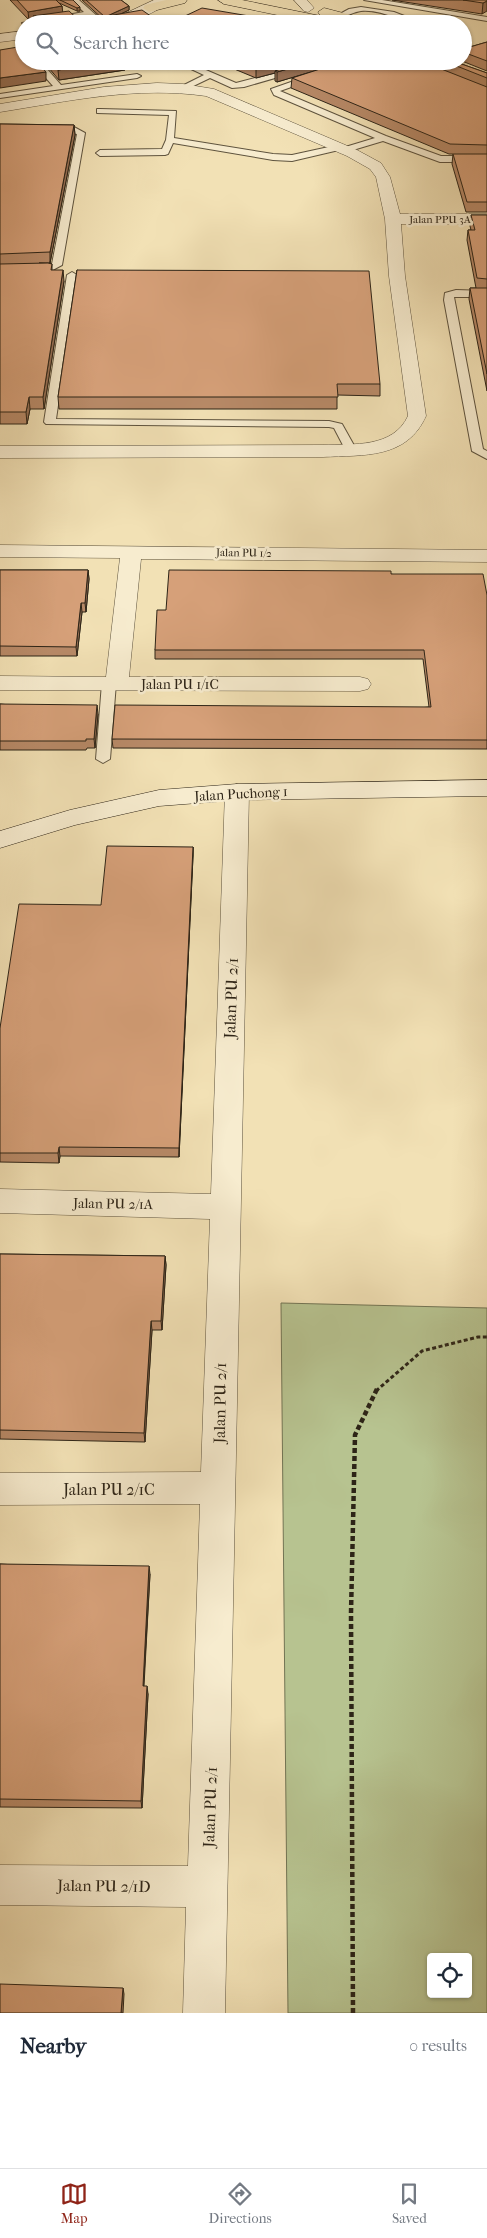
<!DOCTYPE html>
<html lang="en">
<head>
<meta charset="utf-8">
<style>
  body { margin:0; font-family:"IM FELL French Canon",serif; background:#f2f2f3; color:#1f2937 }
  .controls { position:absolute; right:15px; bottom:15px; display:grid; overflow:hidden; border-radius:5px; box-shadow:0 1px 4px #0004 }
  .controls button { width:45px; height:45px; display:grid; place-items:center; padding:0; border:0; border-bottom:1px solid #e0e1e3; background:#fff; color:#1f2937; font:25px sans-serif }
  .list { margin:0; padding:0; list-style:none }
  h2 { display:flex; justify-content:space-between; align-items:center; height:65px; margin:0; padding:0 20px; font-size:21px }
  h2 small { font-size:16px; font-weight:400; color:#747a83 }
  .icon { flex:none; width:28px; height:28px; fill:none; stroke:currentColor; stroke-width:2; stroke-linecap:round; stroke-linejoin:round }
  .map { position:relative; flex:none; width:487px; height:2013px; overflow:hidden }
  .search { position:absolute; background:#fff; box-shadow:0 1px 4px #0004; left:15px; right:15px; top:15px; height:55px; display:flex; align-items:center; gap:12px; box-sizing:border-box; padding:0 18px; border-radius:28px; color:#747a83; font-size:19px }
  .sheet { height:155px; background:#fff }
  nav { display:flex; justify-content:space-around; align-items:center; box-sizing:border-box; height:70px; border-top:1px solid #e0e1e3; background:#fff; font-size:14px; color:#747a83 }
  nav a { display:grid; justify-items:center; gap:2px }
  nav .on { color:#8f2418 }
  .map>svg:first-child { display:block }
  .green { fill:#b7c390; stroke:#727454; fill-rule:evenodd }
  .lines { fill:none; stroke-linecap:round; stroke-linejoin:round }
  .lane-casing { stroke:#5e533e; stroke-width:2 }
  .street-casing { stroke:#5e533e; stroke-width:1 }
  .secondary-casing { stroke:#2d2417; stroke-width:1 }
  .primary-casing { stroke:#2d2417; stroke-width:1 }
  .path-far1 { stroke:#2d2417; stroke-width:3; stroke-dasharray:4 2.5; stroke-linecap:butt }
  .path { stroke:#2d2417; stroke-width:4.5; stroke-dasharray:5 3; stroke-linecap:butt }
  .lane { fill:#f7eccf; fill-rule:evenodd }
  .street { fill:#f7eccf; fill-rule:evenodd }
  .secondary { fill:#f7eccf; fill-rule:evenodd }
  .primary { fill:#f2e1b5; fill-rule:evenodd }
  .wall { fill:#b88a68; stroke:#2d2417 }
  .shaded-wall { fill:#967055; stroke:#2d2417 }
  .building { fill:#d6a079; stroke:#2d2417 }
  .labels { text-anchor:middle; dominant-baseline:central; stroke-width:5; stroke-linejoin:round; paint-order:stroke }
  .far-street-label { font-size:11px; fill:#2d2417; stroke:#f7eccf }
  .street-label { font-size:14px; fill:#2d2417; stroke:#f7eccf }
  .near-street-label { font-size:16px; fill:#2d2417; stroke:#f7eccf }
</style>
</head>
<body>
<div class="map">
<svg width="487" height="2013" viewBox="0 0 487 2013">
  <rect width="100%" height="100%" fill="#f2e1b5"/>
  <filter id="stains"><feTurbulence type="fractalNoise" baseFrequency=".004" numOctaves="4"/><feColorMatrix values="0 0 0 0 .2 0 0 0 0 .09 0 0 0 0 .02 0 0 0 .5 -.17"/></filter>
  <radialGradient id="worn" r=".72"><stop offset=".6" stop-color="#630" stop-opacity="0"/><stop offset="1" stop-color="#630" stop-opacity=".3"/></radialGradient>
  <path class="green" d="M281,1303L487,1308V2013H288ZM431,1957H468V1994H431Z"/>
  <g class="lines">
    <defs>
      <path id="lane" d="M71,0H79L106,24H97L88,16L24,25L22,23L84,12Z
        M364,0H382L487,17V21Z
        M361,7L394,12L425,24C403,24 384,9 361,11C354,12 349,15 342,17L338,15L349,9Z
        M31,61H40L61,85L137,74L141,76L137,78L0,98V94L53,86Z
        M174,61H185L236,83L320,61H334L244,87L232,88L210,78L185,90L181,88L182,86L204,75Z
        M311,75H314V79L280,91L386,136L441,156H487V162H440L383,141L343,153L339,150L292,161L273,160L173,143L168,154L165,155L100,156L96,153L100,150L162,149L166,140L169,115L97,113V109H100L176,111L174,138L273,154L292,155L338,145L342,148L375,138L274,95L271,89Z
        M52,125L74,127L85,133L62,265L49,272L0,273V267L47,266L52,264L77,134L49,130L48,128Z
        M72,272L77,275L56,419L329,421L342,424L356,449L350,452L346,451L334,428L329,427L46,424L44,422L67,275Z
        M456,290L487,291V297H454L483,449L487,451V459L472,451L444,300L445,293Z
        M109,679L116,683L110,759L103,763L96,759L102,683Z"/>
      <path id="street" d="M154,0H169C156,16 123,24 103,24Z
        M294,0H307L314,8L308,12L304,11Z
        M24,31V39L0,42V34Z
        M157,83L183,84L214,89L357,150L381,163L390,177L400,214H487V224H401L405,276L426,416C407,459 364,455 323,457L0,458V446L323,445C354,444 393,448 408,416L389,276L385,219L376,177L370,169L347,156L206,96C136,86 69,101 0,112V104L104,87Z
        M0,545L487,550V562L141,559L129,677H360L368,679L371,684L368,689L360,691L0,690V676L106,677L120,558L0,557Z
        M237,784L246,787L249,792L225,2013H183L186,1907L0,1905V1865L188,1866L200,1504L0,1505V1473L201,1472L210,1219L0,1213V1189L211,1194L225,792L228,787Z"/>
      <path id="secondary" d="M487,780V796L237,800L159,806L75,825L0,848V831L70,810L159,790L237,784Z"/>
      <path id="primary" d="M166,0H187L185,3L149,12L143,8L145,5Z
        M218,0H242L340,20L320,15L318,12L324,8L374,21L376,24H354L346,21L347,24H321L224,4Z"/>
    </defs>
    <use href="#lane" class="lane-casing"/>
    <use href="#street" class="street-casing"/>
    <use href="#secondary" class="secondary-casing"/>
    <use href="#primary" class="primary-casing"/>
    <path class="path-far1" d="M376,1391L422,1351L478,1337H487"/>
    <path class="path" d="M353,2013L351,1613L355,1435L377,1389"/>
    <use href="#lane" class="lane"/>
    <use href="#street" class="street"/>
    <use href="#secondary" class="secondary"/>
    <use href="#primary" class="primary"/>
  </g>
  <path class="wall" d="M10,0H73L80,11H77L59,3L62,6V12L83,24H34V19L29,20Z
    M82,0H121L129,6V10L120,14L162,24H109V19L105,21Z
    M392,0H487L482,14Z
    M487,42V71L462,61H463V49Z
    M43,61H124L125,70L59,80Z
    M215,61H421L432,66L433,61H453L487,73V212H466L452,164L453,154H449L291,88L292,78L313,71L277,82L275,81V73L256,78Z
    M0,124L74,125L75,135L50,263H39L52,264V270L64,281L44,409H30L27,424H0Z
    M471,215H487V391L469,299L470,288H476L467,240L468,230H471L470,226Z
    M77,270L380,384V396L337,395V409H59L58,397Z
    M0,570H88L89,579L86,612H82L77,656H0Z
    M391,574L487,595V749L113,748L112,739L429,707L423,659H155V650L166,610Z
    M0,704L98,714L95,748H87L86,750H0Z
    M193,847V856L179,1157L60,1156L59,1163L0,1162V1028L101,905Z
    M0,1254L165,1256L166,1265L162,1330H152L145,1442L0,1439Z
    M0,1564L150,1574L144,1686L148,1694L142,1808L0,1807Z"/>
  <path class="shaded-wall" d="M487,1V11L482,14L483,3Z
    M62,6L63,14L33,16L34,19L29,20L28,12Z
    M129,6V10L112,18L108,16L109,19L105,21V17Z
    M80,7V11H77V8Z
    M118,61H124L125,70L59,80L58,70Z
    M282,61H291L290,68L275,71V73L256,78V69Z
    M316,61H348L277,82V72Z
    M46,72V81L0,88V78Z
    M74,125L75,135L50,263V252Z
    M63,270L64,281L44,409L43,397Z
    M29,397L30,409L27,424L26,412Z
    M88,570L89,579L86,612L85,603Z
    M81,603L82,612L77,656L76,647Z
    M97,705L98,714L95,748L94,739Z
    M193,847V856L179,1157V1148Z
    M59,1147L60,1156L59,1163L58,1153Z
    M165,1256L166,1265L162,1330L161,1321Z
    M151,1321L152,1330L145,1442L144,1433Z
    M149,1566L150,1574L143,1694V1686Z
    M147,1686L148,1694L142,1808L141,1801Z
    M123,1988L124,1994L123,2013H121Z"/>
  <path class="building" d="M17,0H56L62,6L28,12Z
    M60,0H73L80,7L77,8Z
    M86,0H121L129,6L105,17Z
    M463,0H487V1L483,3Z
    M202,8L255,17L304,23L306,22L311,24H168Z
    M142,10L162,24H125L108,16Z
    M69,11L83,24H41L33,16Z
    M487,42V61L463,52V49Z
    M24,46V61H36L46,72L0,78V50Z
    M50,61H118L58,70Z
    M237,61H282L256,69Z
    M296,61H316L277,72L275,71L296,64L297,62Z
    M345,61H421L487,87V145L450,144L292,78Z
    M444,61H453L487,73V78Z
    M0,124L74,125L50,252L0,254Z
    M453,154H487V202H467Z
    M471,215H487V279L477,278L468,230H475Z
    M48,263L52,264L51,270H63L43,397H29L26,412H0V264Z
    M77,270L369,271L380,384H337L338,397H58Z
    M470,288H487V374Z
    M0,570H88L85,603H81L76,647L0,646Z
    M169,570L391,571V574H483L487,595V740L112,739L115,705L431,707L424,650H155L157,610H166Z
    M0,704L97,705L94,739H86V741H0Z
    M107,846L193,847L179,1148L59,1147L58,1153H0V1028L19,904L101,905Z
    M0,1254L165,1256L161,1321H151L144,1433L0,1430Z
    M0,1564L149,1566L143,1686H147L141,1801L0,1799Z
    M0,1984L123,1988L121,2013H0Z"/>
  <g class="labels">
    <g class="far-street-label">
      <text x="440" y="219">Jalan PPU 3A</text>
      <text transform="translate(244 553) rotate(1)">Jalan PU 1/2</text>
    </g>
    <g class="street-label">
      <text x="180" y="684">Jalan PU 1/1C</text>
      <text transform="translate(241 794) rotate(-3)">Jalan Puchong 1</text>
      <text transform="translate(113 1204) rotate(1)">Jalan PU 2/1A</text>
    </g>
    <g class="near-street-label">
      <text transform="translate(231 998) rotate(-88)">Jalan PU 2/1</text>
      <text transform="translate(220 1403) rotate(-89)">Jalan PU 2/1</text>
      <text x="109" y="1489">Jalan PU 2/1C</text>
      <text transform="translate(210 1807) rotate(-88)">Jalan PU 2/1</text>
      <text transform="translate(104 1886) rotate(1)">Jalan PU 2/1D</text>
    </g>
  </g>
  <rect width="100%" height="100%" filter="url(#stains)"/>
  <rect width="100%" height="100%" fill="url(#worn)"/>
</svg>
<div class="controls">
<button><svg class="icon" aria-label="locate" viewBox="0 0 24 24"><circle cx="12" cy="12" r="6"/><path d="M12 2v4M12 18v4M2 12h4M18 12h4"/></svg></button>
</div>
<div class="search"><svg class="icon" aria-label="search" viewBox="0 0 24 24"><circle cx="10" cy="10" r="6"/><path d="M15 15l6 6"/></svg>Search here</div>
</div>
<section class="sheet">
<h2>Nearby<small>0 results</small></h2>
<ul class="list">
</ul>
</section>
<nav>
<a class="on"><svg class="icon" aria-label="map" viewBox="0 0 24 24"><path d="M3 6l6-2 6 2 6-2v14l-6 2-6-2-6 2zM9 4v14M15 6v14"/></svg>Map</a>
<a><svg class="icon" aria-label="directions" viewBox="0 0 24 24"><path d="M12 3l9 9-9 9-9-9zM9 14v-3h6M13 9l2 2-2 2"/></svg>Directions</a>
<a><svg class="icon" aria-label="saved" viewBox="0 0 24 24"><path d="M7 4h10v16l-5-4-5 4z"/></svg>Saved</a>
</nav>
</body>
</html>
